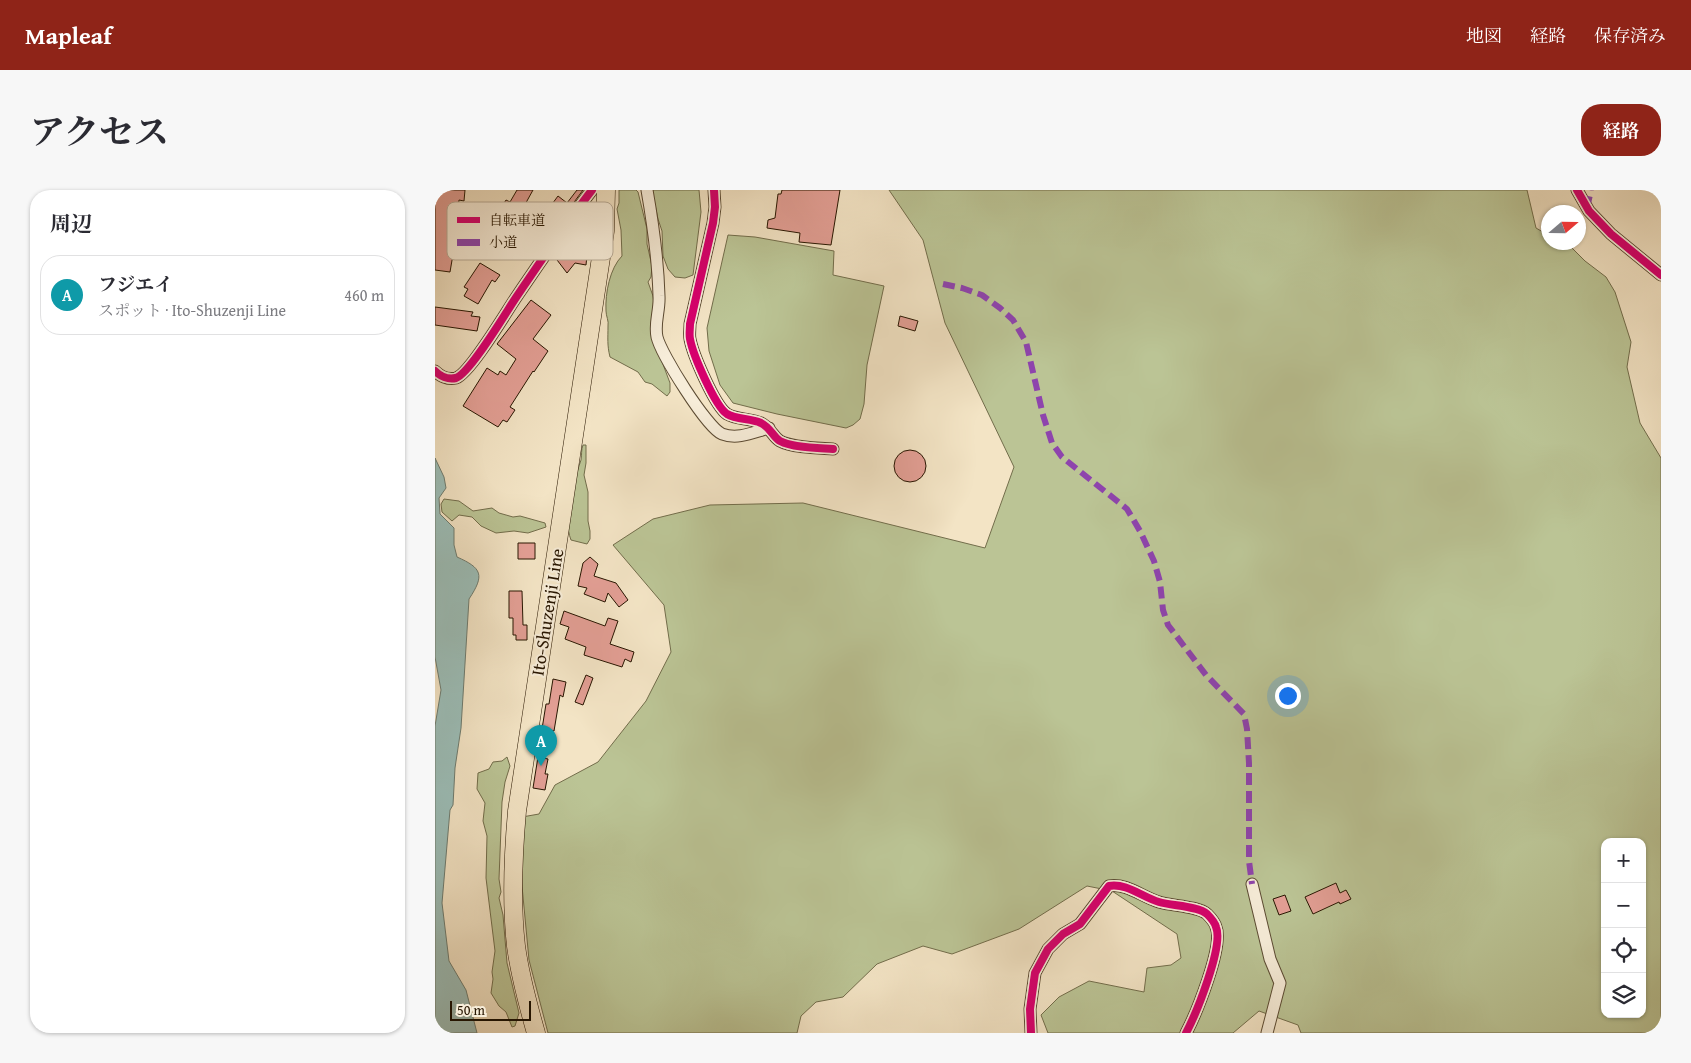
<!DOCTYPE html>
<html lang="ja">
<head>
<meta charset="utf-8">
<style>
  body { margin:0; font-family:"Gentium Book Plus","Noto Serif JP",serif; background:#f7f7f7; color:#2b2b33 }
  .controls { position:absolute; right:15px; bottom:15px; display:grid; overflow:hidden; border-radius:10px; box-shadow:0 1px 4px #0004 }
  .controls button { width:45px; height:45px; display:grid; place-items:center; padding:0; border:0; border-bottom:1px solid #e1e1e2; background:#fff; color:#2b2b33; font:25px sans-serif }
  .compass { position:absolute; left:1106px; top:15px; width:45px; height:45px; border-radius:50%; background:#fff; box-shadow:0 1px 4px #0004; rotate:70deg }
  .scale { position:absolute; left:15px; bottom:12px; width:81px; box-sizing:border-box; padding-left:5px; border:2px solid #281601; border-top:0; font-size:14px; line-height:18px; white-space:nowrap; color:#281601; -webkit-text-stroke:4px #f7edd9; paint-order:stroke }
  .you { position:absolute; left:852px; top:505px; width:18px; height:18px; margin:-12px; border:4px solid #fff; border-radius:50%; background:#1a73e8; box-shadow:0 0 0 8px #1a73e833 }
  .badge { display:grid; place-items:center; width:32px; height:32px; border-radius:50%; background:#8f2418; color:#fff; font-size:16px; font-weight:700 }
  .pin { position:absolute; translate:-50% -41px; filter:drop-shadow(0 1px 2px #0008) }
  .pin::after { content:''; position:absolute; top:26px; width:18px; height:15px; background:inherit; clip-path:polygon(0 0,100% 0,50% 100%) }
  .list { margin:0; padding:0; list-style:none }
  h2 { display:flex; justify-content:space-between; align-items:center; height:65px; margin:0; padding:0 20px; font-size:21px }
  h2 small { font-size:16px; font-weight:400; color:#7c7c81 }
  .list li { display:grid; grid-template-columns:32px 1fr auto; gap:15px; align-items:center; box-sizing:border-box; height:80px; margin:0 10px 10px; padding:0 10px; border:1px solid #e1e1e2; border-radius:20px }
  .list b { display:block; font-size:19px; white-space:nowrap }
  .list p { margin:0; font-size:16px; white-space:nowrap; color:#7c7c81 }
  .list em { font-size:16px; font-style:normal; color:#7c7c81 }
  .icon { flex:none; width:28px; height:28px; fill:none; stroke:currentColor; stroke-width:2; stroke-linecap:round; stroke-linejoin:round }
  .map { position:relative; flex:none; width:1226px; height:843px; overflow:hidden; border-radius:20px }
  header { display:flex; align-items:center; gap:30px; box-sizing:border-box; height:70px; padding:0 25px; background:#8f2418; color:#fff }
  header strong { font-size:24px }
  nav { display:flex; gap:28px; margin-inline-start:auto; font-size:18px }
  .intro { display:flex; align-items:center; justify-content:space-between; box-sizing:border-box; height:120px; padding:0 30px }
  h1 { margin:0; font-size:35px }
  .button { padding:12px 22px; border-radius:20px; background:#8f2418; color:#fff; font-size:18px; font-weight:700 }
  main { display:flex; gap:30px; padding:0 30px }
  aside { flex:1; background:#fff; border-radius:20px; box-shadow:0 1px 4px #0004 }
  .map>svg:first-child { display:block }
  .green { fill:#bbc495; stroke:#726d4b; fill-rule:evenodd }
  .water { fill:#9cbeb8; stroke:#6e7b6f }
  .building { fill:#e39f95; stroke:#281601 }
  .lines { fill:none; stroke-linecap:round; stroke-linejoin:round }
  .street-casing { stroke:#5b4a32; stroke-width:13 }
  .primary-casing { stroke:#281601; stroke-width:19 }
  .street { stroke:#f7edd9; stroke-width:11 }
  .primary { stroke:#f3e4c5; stroke-width:18 }
  .quiet { stroke:#8e44ad; stroke-width:6; stroke-dasharray:12 6; stroke-linecap:butt }
  .cycleway-casing { stroke:#f7edd9; stroke-width:11 }
  .cycleway { stroke:#d6006c; stroke-width:8 }
  .labels { text-anchor:middle; dominant-baseline:central; stroke-width:4; stroke-linejoin:round; paint-order:stroke }
  .street-label { font-size:18px; fill:#281601; stroke:#f7edd9 }
  .key { fill:#f7edd9; stroke:#b9ac98; stroke-width:1 }
  .key-label { font-size:14px; fill:#281601 }
</style>
</head>
<body>
<header>
<strong>Mapleaf</strong>
<nav><a>地図</a><a>経路</a><a>保存済み</a></nav>
</header>
<div class="intro"><h1>アクセス</h1><a class="button">経路</a></div>
<main>
<aside>
<h2>周辺<small></small></h2>
<ul class="list">
<li><span class="badge" style="background:#0f9aa8">A</span><div><b>フジエイ</b><p>スポット · Ito-Shuzenji Line</p></div><em>460 m</em></li>
</ul>
</aside>
<div class="map">
<svg width="1226" height="843" viewBox="0 0 1226 843">
  <rect width="100%" height="100%" fill="#f3e4c5"/>
  <filter id="stains"><feTurbulence type="fractalNoise" baseFrequency=".004" numOctaves="4"/><feColorMatrix values="0 0 0 0 .2 0 0 0 0 .09 0 0 0 0 .02 0 0 0 .5 -.17"/></filter>
  <radialGradient id="worn" r=".72"><stop offset=".6" stop-color="#630" stop-opacity="0"/><stop offset="1" stop-color="#630" stop-opacity=".3"/></radialGradient>
  <path class="green" d="M184,0H201L203,2L212,39V54L217,76L216,87L213,92L218,106L226,169L235,193V202L232,206L217,194L210,192L203,182L175,167C172,155 173,148 173,136C174,131 171,126 171,121C170,103 175,78 187,66L186,40L182,19L184,13Z
    M217,0H264L266,22L258,85L250,88L240,87L233,79L228,66L227,41L223,29Z
    M454,0H1092L1101,38L1113,45L1114,52L1129,53L1134,55L1150,71L1171,87L1180,102L1196,152L1192,177L1205,233L1226,268V843H866L863,835L824,821L798,843H613L606,825L624,807L654,791L709,802L712,778L736,775L746,768L742,744L677,701L652,696L584,739L517,764L488,756L442,774L408,807L381,812L366,826L362,843H113L94,770L87,696V627L104,624L120,595L163,572L211,511L236,462L229,415L178,355L218,329L275,315L368,313L550,358L579,277L510,133L488,50ZM1170,652H1207V824H1170Z
    M293,45L320,47L399,61L398,85L449,96L432,175L429,214L425,229L418,235L411,238L342,224L298,213L285,195L274,161L272,138Z
    M148,255H151V273L149,285L153,302V331L155,341V349L152,354L136,350C127,327 139,291 146,270C147,264 146,260 148,255Z
    M9,309L24,311L38,321L57,318L64,323L78,327L85,326L110,333L111,337L93,343L79,341L61,343L46,336L37,327L24,325L17,331L7,322L6,314Z
    M72,567L75,576L70,592L67,612L64,689L66,702L64,708L68,725L72,773L84,823L80,836L77,837L71,822L64,816L56,803L58,789L57,782L60,761L51,688L52,646L48,631L50,613L42,599L43,583L54,579L58,572L67,571Z"/>
  <path class="water" d="M0,268L9,287L11,298L4,308L5,324L19,338V355L22,367C47,378 50,385 34,409L26,538L20,578L18,615L15,620L7,713L14,771L31,800L42,843H0V536L6,500L0,467Z"/>
  <path class="building" d="M0,0H30L29,11L24,10L21,41H22L15,82L0,80Z
    M82,0H98L87,20L92,23L86,32L87,33L76,50L73,48L67,60L53,51L57,44L52,41L71,10L75,12Z
    M142,0H148L101,64L93,58L104,42L107,44L116,30L109,25L123,6L132,13Z
    M347,0H405L396,55L364,52L365,43L332,38L333,30L340,28L343,4H346Z
    M134,44L154,46L151,75L140,73L132,83L119,66Z
    M45,73L65,85L60,92L57,90L43,114L29,106L33,99L29,97Z
    M96,110L116,125L98,149L113,161L99,182L98,181L75,217L80,220L72,232L68,230L63,237L28,216L52,178L63,185L65,181L71,185L81,169L62,154Z
    M0,117L38,122L36,126L45,127L42,141L0,135Z
    M465,126L483,131L480,141L463,136Z
    M459 276a16 16 0 1 1 32 0a16 16 0 1 1-32 0Z
    M83,353H100V369H83Z
    M155,367L163,374L159,386L181,393L193,410L184,417L173,403L170,412L149,404L152,398L143,396L148,373Z
    M74,401H87L88,435H92V450H81V445H78V428H74Z
    M129,421L170,436L173,428L183,431L175,454L199,462L196,472L190,469L187,477L149,465L151,457L130,449L134,437L125,434Z
    M151,485L158,488L148,515L140,512Z
    M118,489L131,492L128,507L125,505L119,541L107,539L111,514H114Z
    M103,567L113,569L110,584H113L110,600L98,598Z
    M901,693L905,703L911,700L916,709L905,714L904,712L878,724L870,707Z
    M850,705L856,721L844,725L838,709Z"/>
  <g class="lines">
    <defs>
      <path id="street" d="M212,0C218,34 223,71 224,106C225,120 219,133 222,147C226,164 272,238 287,244C303,250 319,242 334,238
        M279,0L280,17L278,33L255,134C255,139 254,145 255,149C258,165 280,216 292,224C302,230 315,228 326,233C336,238 338,247 345,251C358,258 384,258 398,259
        M1142,0L1154,21L1176,44L1226,85
        M0,181C5,186 13,190 21,188C35,183 70,124 80,109C105,72 130,35 157,0
        M817,694L835,769L845,793L832,843
        M596,843L595,819L600,783L613,759L628,744L645,734L674,696C692,693 707,707 724,712C737,716 763,716 772,724C775,727 780,733 781,737C789,756 761,824 751,843"/>
      <path id="primary" d="M101,843C93,815 85,786 81,756C76,712 78,666 82,621L170,41L171,0"/>
    </defs>
    <use href="#street" class="street-casing"/>
    <use href="#primary" class="primary-casing"/>
    <use href="#street" class="street"/>
    <use href="#primary" class="primary"/>
    <path class="quiet" d="M1152,18L1156,0
      M508,94L527,98L547,105L565,118L578,130L591,152L608,225L617,253L627,267L692,319L705,341L719,371L725,392L728,420L733,435L771,485L809,524L812,539L814,573V671L817,694"/>
    <defs>
      <path id="cycleway" d="M279,0L280,17L278,33L255,134C255,139 254,145 255,149C258,165 280,216 292,224C302,230 315,228 326,233C336,238 338,247 345,251C358,258 384,258 398,259
        M1142,0L1154,21L1176,44L1226,85
        M0,181C5,186 13,190 21,188C35,183 70,124 80,109C105,72 130,35 157,0
        M596,843L595,819L600,783L613,759L628,744L645,734L674,696C692,693 707,707 724,712C737,716 763,716 772,724C775,727 780,733 781,737C789,756 761,824 751,843"/>
    </defs>
    <use href="#cycleway" class="cycleway-casing"/>
    <use href="#cycleway" class="cycleway"/>
  </g>
  <g class="labels">
    <g class="street-label">
      <text transform="translate(112 422) rotate(-81)">Ito-Shuzenji Line</text>
    </g>
  </g>
  <rect x="12" y="12" width="166" height="58" rx="8" class="key"/>
  <rect x="22" y="27" width="23" height="6" fill="#d6006c"/>
  <rect x="22" y="49" width="23" height="7" fill="#8e44ad"/>
  <g class="key-label">
    <text x="54" y="35">自転車道</text>
    <text x="54" y="57">小道</text>
  </g>
  <rect width="100%" height="100%" filter="url(#stains)"/>
  <rect width="100%" height="100%" fill="url(#worn)"/>
</svg>
<div class="controls">
<button>+</button>
<button>−</button>
<button><svg class="icon" aria-label="locate" viewBox="0 0 24 24"><circle cx="12" cy="12" r="6"/><path d="M12 2v4M12 18v4M2 12h4M18 12h4"/></svg></button>
<button><svg class="icon" aria-label="layers" viewBox="0 0 24 24"><path d="M12 4l9 5-9 5-9-5zM3 14l9 5 9-5"/></svg></button>
</div>
<svg class="compass" viewBox="-18 -18 36 36"><path d="M0-13l5 13h-10z" fill="#e53935"/><path d="M0 13l5-13h-10z" fill="#7c7c81"/></svg>
<div class="scale">50 m</div>
<div class="you"></div>
<div class="pin badge" style="left:106px;top:576px;background:#0f9aa8">A</div>
</div>
</main>
</body>
</html>
